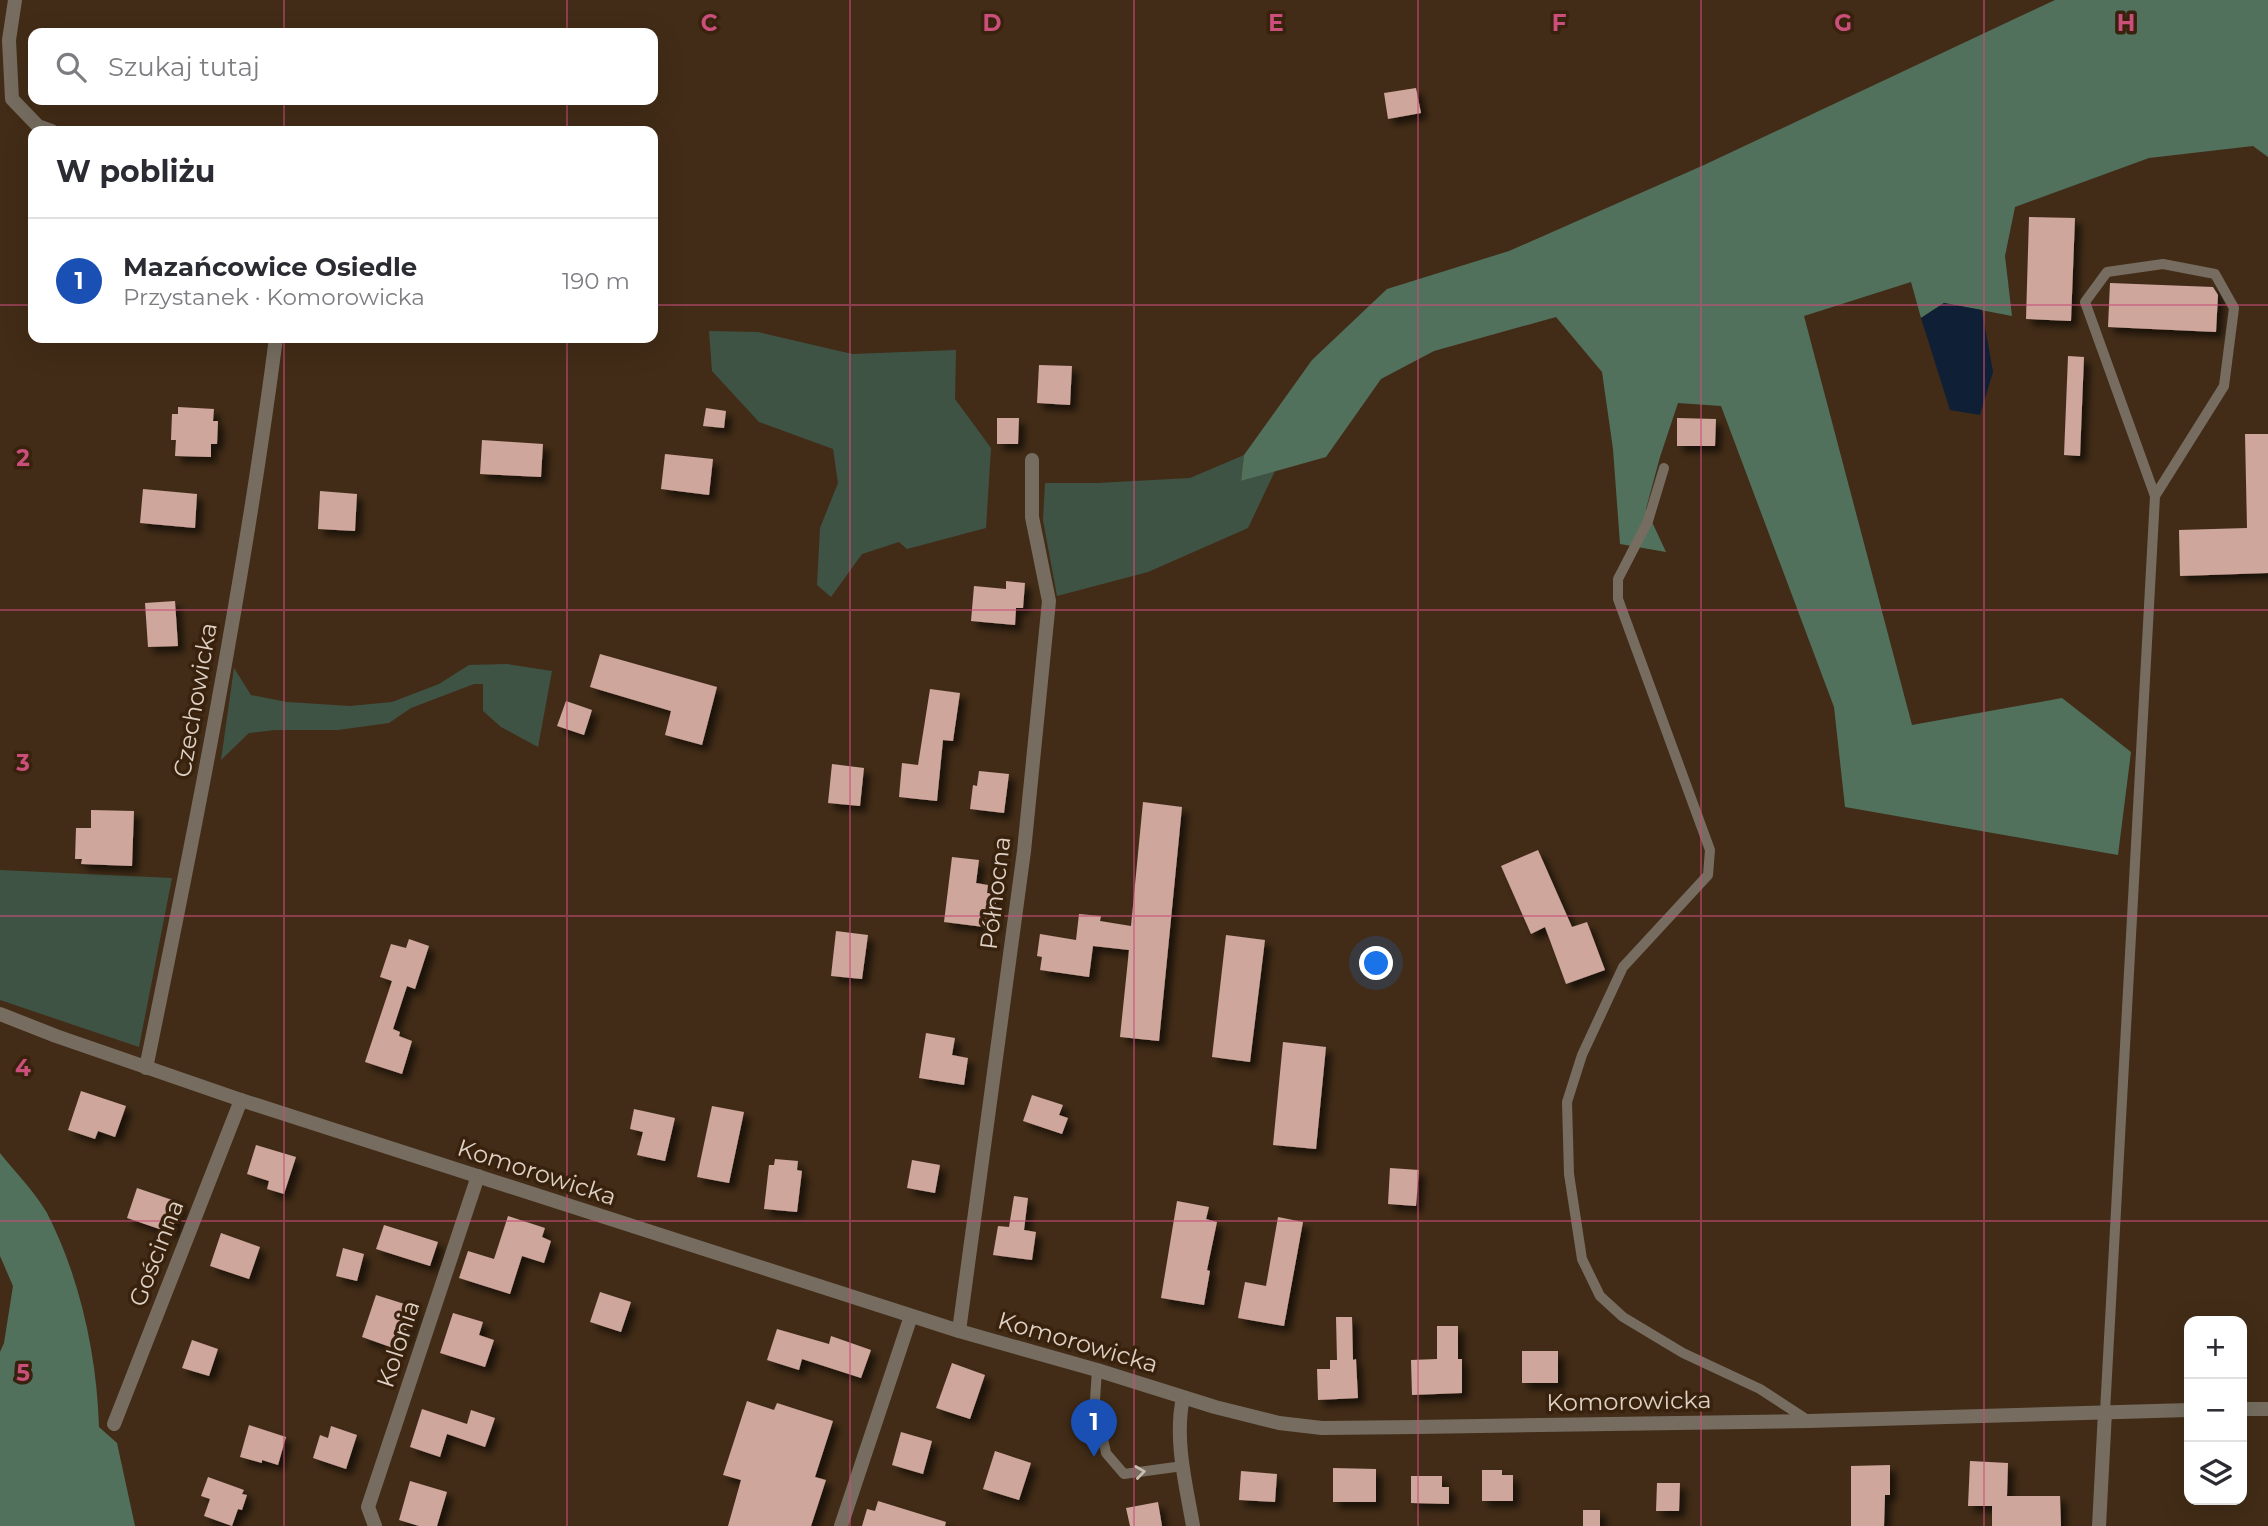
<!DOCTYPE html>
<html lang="pl">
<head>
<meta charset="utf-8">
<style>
  body { margin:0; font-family:Montserrat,sans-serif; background:#f2f2f3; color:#2b2b33 }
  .controls { position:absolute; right:21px; bottom:21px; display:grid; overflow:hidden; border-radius:14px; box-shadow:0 7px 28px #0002 }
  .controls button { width:63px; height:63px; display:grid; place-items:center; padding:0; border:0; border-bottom:2px solid #e1e1e2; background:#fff; color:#2b2b33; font:35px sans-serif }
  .you { position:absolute; left:1377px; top:964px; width:24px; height:24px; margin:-18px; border:5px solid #fff; border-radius:50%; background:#1a73e8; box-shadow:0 0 0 10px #1a73e833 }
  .badge { display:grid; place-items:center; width:46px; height:46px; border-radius:50%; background:#db2777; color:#fff; font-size:23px; font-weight:700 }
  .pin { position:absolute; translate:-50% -58px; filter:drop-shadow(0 2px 4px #0008) }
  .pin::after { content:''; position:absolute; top:37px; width:24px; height:21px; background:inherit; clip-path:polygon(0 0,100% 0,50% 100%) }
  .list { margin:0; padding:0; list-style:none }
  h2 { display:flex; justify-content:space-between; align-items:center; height:91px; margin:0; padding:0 28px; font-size:30px }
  h2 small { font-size:23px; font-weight:400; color:#7c7c81 }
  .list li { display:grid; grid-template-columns:46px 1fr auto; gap:21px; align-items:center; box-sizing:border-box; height:126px; padding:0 28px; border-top:2px solid #e1e1e2 }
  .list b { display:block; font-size:26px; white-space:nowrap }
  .list p { margin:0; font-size:23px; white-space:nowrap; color:#7c7c81 }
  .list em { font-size:23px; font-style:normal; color:#7c7c81 }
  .icon { flex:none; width:38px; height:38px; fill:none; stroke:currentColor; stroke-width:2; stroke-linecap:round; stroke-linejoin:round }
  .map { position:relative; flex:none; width:2268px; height:1526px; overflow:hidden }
  .search { position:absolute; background:#fff; box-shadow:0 7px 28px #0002; left:28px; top:28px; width:630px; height:77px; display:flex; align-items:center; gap:18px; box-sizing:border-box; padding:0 24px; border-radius:14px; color:#7c7c81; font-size:26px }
  .panel { position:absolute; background:#fff; box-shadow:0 7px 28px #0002; left:28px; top:126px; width:630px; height:217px; border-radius:14px }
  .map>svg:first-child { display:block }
  .green { fill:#3f5345 }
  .forest { fill:#51715c }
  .water { fill:#0f1f36 }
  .building { fill:#cea69c; filter:url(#shadow) }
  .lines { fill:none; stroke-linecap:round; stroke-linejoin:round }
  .service { stroke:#766d60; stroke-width:10 }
  .minor { stroke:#766d60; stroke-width:14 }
  .tertiary { stroke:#766d60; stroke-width:14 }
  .oneway { stroke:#c9bcb0 }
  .grid { fill:none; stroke:#ca4f7a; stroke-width:2; stroke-opacity:0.55 }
  .labels { text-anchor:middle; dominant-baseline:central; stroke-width:7; stroke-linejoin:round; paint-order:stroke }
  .street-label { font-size:24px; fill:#ded0c4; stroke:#38220d }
  .grid-label { font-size:23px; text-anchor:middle; font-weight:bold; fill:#ca4f7a; stroke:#38220d; stroke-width:7; stroke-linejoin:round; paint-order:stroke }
</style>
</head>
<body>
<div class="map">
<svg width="2268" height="1526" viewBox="0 0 2268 1526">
  <defs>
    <filter id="shadow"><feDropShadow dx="6" dy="6" stdDeviation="3.5" flood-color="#0009"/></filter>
  </defs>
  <rect width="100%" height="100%" fill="#422c17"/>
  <path class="green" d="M709,331L758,332L852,354L956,350L955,399L991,448L986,528L907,549L899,542L862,554L831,597L817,585L820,528L838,483L833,449L759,422L712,371Z
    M1244,455L1241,481L1275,471L1248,528L1148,572L1057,596L1043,520L1045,483H1097L1190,478Z
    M507,664L552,671L538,747L501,727L483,711V684H474L411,708L389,723L338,730H275L249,733L221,760L234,668L251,695L287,702L350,706L392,702L439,684L469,665Z
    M0,870L172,878L139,1047L0,1000Z"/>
  <path class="forest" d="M2055,0H2268V157L2253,146L2149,158L2015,207L2005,256L2012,316L1944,303L1921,318L1911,282L1804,316L1912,725L2062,698L2131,752L2118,855L1845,807L1834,707L1721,406L1678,403L1660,457L1646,509L1666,552L1620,544L1613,449L1602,372L1556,317L1434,351L1381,379L1326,457L1241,481L1244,455L1312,360L1387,289L1509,251L1704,165Z
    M0,1153C15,1172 35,1192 47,1213C80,1277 97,1356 99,1427L117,1443L135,1526H0V1352L4,1343L13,1286L0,1256Z"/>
  <path class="water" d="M1944,303L1982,310L1993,372L1980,415L1950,410L1921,318Z"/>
  <path class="building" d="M1416,88L1421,113L1388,119L1384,93Z
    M2029,217L2075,218L2071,321L2026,319Z
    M2110,283L2213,287L2218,295L2216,332L2108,327Z
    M2068,356L2084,357L2080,456L2064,455Z
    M1039,365L1072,366L1070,405L1037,403Z
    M178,407L214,409L213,421H218L217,444H211V457L175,456L176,440H171L172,414H178Z
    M706,408L726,411L724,428L703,426Z
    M997,418H1019L1018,444H997Z
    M1677,418L1716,419L1715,446H1677Z
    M2245,434H2268V573L2180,576L2179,530L2247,528Z
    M482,440L543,444L541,477L480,474Z
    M665,454L713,459L709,495L661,489Z
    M143,489L197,494L195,528L140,523Z
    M320,491L357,494L355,531L318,529Z
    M1006,581L1025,583L1023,608H1016L1015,625L971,621L974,586L1006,589Z
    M175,601L178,646L148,647L145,603Z
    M600,654L717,687L702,745L665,735L671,711L590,687Z
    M930,689L960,693L953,741L943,740L937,801L899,797L902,763L918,765Z
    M566,701L592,710L584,735L557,726Z
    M832,764L864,768L860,806L828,803Z
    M979,771L1009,774L1004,813L970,809L973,785L977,786Z
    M1143,802L1182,807L1159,1041L1120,1037L1129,950L1093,946L1089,977L1040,970L1042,957L1037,956L1040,934L1076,940L1079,914L1101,916L1100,921L1131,926Z
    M91,810L134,811L132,866L81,864L82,859H75L76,828H91Z
    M1538,850L1572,927L1587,922L1605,970L1566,984L1545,927L1531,934L1501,866Z
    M952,857L979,860L976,883L988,885L987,893L997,894L992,928L944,922Z
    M836,931L868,935L862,979L831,976Z
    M1226,935L1265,940L1250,1062L1212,1057Z
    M409,939L429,946L415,989L407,986L393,1029L400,1032L399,1036L412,1041L402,1074L365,1062L392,981L380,977L391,944L406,948Z
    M926,1033L955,1038L952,1055L968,1058L964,1085L919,1078Z
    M1283,1042L1326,1047L1316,1149L1273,1145Z
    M81,1091L126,1106L115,1137L98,1131L95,1139L68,1130Z
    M1032,1095L1063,1105L1059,1115L1068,1118L1062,1134L1023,1121Z
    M712,1106L744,1112L729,1183L697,1177Z
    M634,1109L675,1118L665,1161L637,1155L643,1132L630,1129Z
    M256,1145L296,1157L284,1194L267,1189L269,1181L247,1174Z
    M775,1159L798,1161L797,1170L802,1171L797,1212L764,1209L769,1165H774Z
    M912,1160L940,1165L935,1193L907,1188Z
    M1390,1168L1419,1170L1416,1206L1388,1204Z
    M137,1188L181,1203L171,1233L127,1218Z
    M1014,1196L1028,1198L1024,1230L1036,1232L1032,1260L993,1255L998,1226L1009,1227Z
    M1177,1201L1209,1207L1206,1219L1217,1222L1207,1270L1210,1271L1204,1305L1161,1298Z
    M508,1216L545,1228L542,1237L551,1241L544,1263L522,1256L510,1294L459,1278L468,1251L494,1259Z
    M1278,1217L1303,1222L1284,1326L1238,1318L1245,1282L1266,1286Z
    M384,1225L438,1242L430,1266L376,1249Z
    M221,1233L260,1247L249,1279L210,1266Z
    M343,1248L364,1254L357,1281L336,1276Z
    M600,1292L631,1302L621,1332L590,1322Z
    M376,1295L414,1307L403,1340L399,1339L396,1349L362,1337Z
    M453,1313L483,1322L479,1335L494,1340L485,1367L440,1353Z
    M1336,1317H1352L1353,1360L1356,1359L1358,1398L1318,1400L1317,1369H1330V1360H1337Z
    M1437,1326H1458V1359H1462V1393L1412,1395L1411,1360L1437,1359Z
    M777,1329L829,1344L831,1336L871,1350L861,1378L802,1359L799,1370L767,1360Z
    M192,1340L218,1349L209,1376L182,1368Z
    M1522,1351H1558V1383H1522Z
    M952,1363L985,1375L970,1419L936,1408Z
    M747,1401L774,1410L777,1403L833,1421L815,1477L826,1480L811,1526H728L741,1480L723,1475Z
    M422,1409L467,1424L471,1410L495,1418L485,1447L447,1434L440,1457L410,1447Z
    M249,1425L286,1437L278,1465L262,1460V1463L240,1457Z
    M331,1426L357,1435L346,1469L313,1458L320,1435L328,1438Z
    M901,1432L932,1441L923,1474L892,1465Z
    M995,1451L1031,1463L1019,1500L983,1489Z
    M1970,1461L2008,1463L2007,1496H2060L2061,1526H1992V1506H1968Z
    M1890,1465V1495H1885L1884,1526H1851V1466Z
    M1333,1468L1376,1469V1502H1333Z
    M1482,1470H1502V1475H1513V1501H1482Z
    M1241,1471L1277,1474L1275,1502L1239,1500Z
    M1411,1476H1442V1487H1449V1504L1411,1503Z
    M208,1477L244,1490L242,1494L247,1495L242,1510L238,1509L232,1526L204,1516L210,1499L201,1496Z
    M410,1481L447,1492L437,1526H419L399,1520Z
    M1657,1483H1680L1679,1511H1656Z
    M878,1501L946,1522L945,1526H862L867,1509L875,1511Z
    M1158,1502L1162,1526H1130L1126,1508Z
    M1583,1510H1600V1526H1583Z"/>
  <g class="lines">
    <path class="service" d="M1664,468L1648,521L1618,579V599L1710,850L1708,875L1623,967L1582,1055L1567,1102L1569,1174L1582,1259L1600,1296L1623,1317L1683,1353L1760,1389L1809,1421
      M1097,1370L1095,1400L1106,1453L1124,1474L1183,1466
      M2105,1412L2155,496L2085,302L2107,272L2163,264L2215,274L2234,308L2224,386L2155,496"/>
    <path class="minor" d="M15,0L9,40L12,99L38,126L52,131
      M146,1068C196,826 244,583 276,338
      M959,1331L1024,851L1049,601L1032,517V460
      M1183,1398C1174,1439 1186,1485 1193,1526
      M114,1424L241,1100
      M375,1526L368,1507L478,1176
      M841,1526L911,1316
      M2099,1526L2105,1412"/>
    <path class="tertiary" d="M0,1014L56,1036L241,1100L959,1331L1097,1370L1215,1407L1279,1423L1322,1428L1417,1427L1809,1421L2189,1410
      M2242,1409H2268"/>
  </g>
  <defs><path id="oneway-chevron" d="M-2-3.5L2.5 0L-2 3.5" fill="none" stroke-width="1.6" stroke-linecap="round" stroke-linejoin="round" transform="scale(1.75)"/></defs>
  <use class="oneway" href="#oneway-chevron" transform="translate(1140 1472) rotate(-8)"/>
  <path class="grid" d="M284,0V33M567,0V33M850,0V1526M1134,0V1526M1418,0V1526M1701,0V1526M1984,0V1526M284,100V131M567,100V131M0,305H33M653,305H2268M284,338V1526M567,338V1526M0,610H2268M0,916H2268M0,1221H2268"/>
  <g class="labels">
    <g class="street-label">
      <text transform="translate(195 700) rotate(-80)">Czechowicka</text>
      <text transform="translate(995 893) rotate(-83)">Północna</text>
      <text transform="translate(537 1172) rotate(18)">Komorowicka</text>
      <text transform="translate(156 1253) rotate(-69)">Gościnna</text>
      <text transform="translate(1078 1342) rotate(16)">Komorowicka</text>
      <text transform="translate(398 1344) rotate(-72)">Kolonia</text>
      <text transform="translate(1629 1401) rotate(-1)">Komorowicka</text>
    </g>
  </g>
  <g class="grid-label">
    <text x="709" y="31">C</text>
    <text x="992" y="31">D</text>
    <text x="1276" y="31">E</text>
    <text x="1559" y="31">F</text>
    <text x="1843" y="31">G</text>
    <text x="2126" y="31">H</text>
    <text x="23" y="466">2</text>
    <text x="23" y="771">3</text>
    <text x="23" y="1076">4</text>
    <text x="23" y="1381">5</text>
  </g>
</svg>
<div class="controls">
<button>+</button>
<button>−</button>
<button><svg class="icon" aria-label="layers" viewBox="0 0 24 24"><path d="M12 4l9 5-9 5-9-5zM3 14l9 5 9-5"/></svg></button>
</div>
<div class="you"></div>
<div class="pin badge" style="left:1094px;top:1457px;background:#1a4fb4">1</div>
<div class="search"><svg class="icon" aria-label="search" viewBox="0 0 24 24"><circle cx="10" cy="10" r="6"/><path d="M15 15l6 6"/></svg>Szukaj tutaj</div>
<section class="panel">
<h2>W pobliżu<small></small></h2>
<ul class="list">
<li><span class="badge" style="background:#1a4fb4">1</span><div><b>Mazańcowice Osiedle</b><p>Przystanek · Komorowicka</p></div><em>190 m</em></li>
</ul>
</section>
</div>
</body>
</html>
